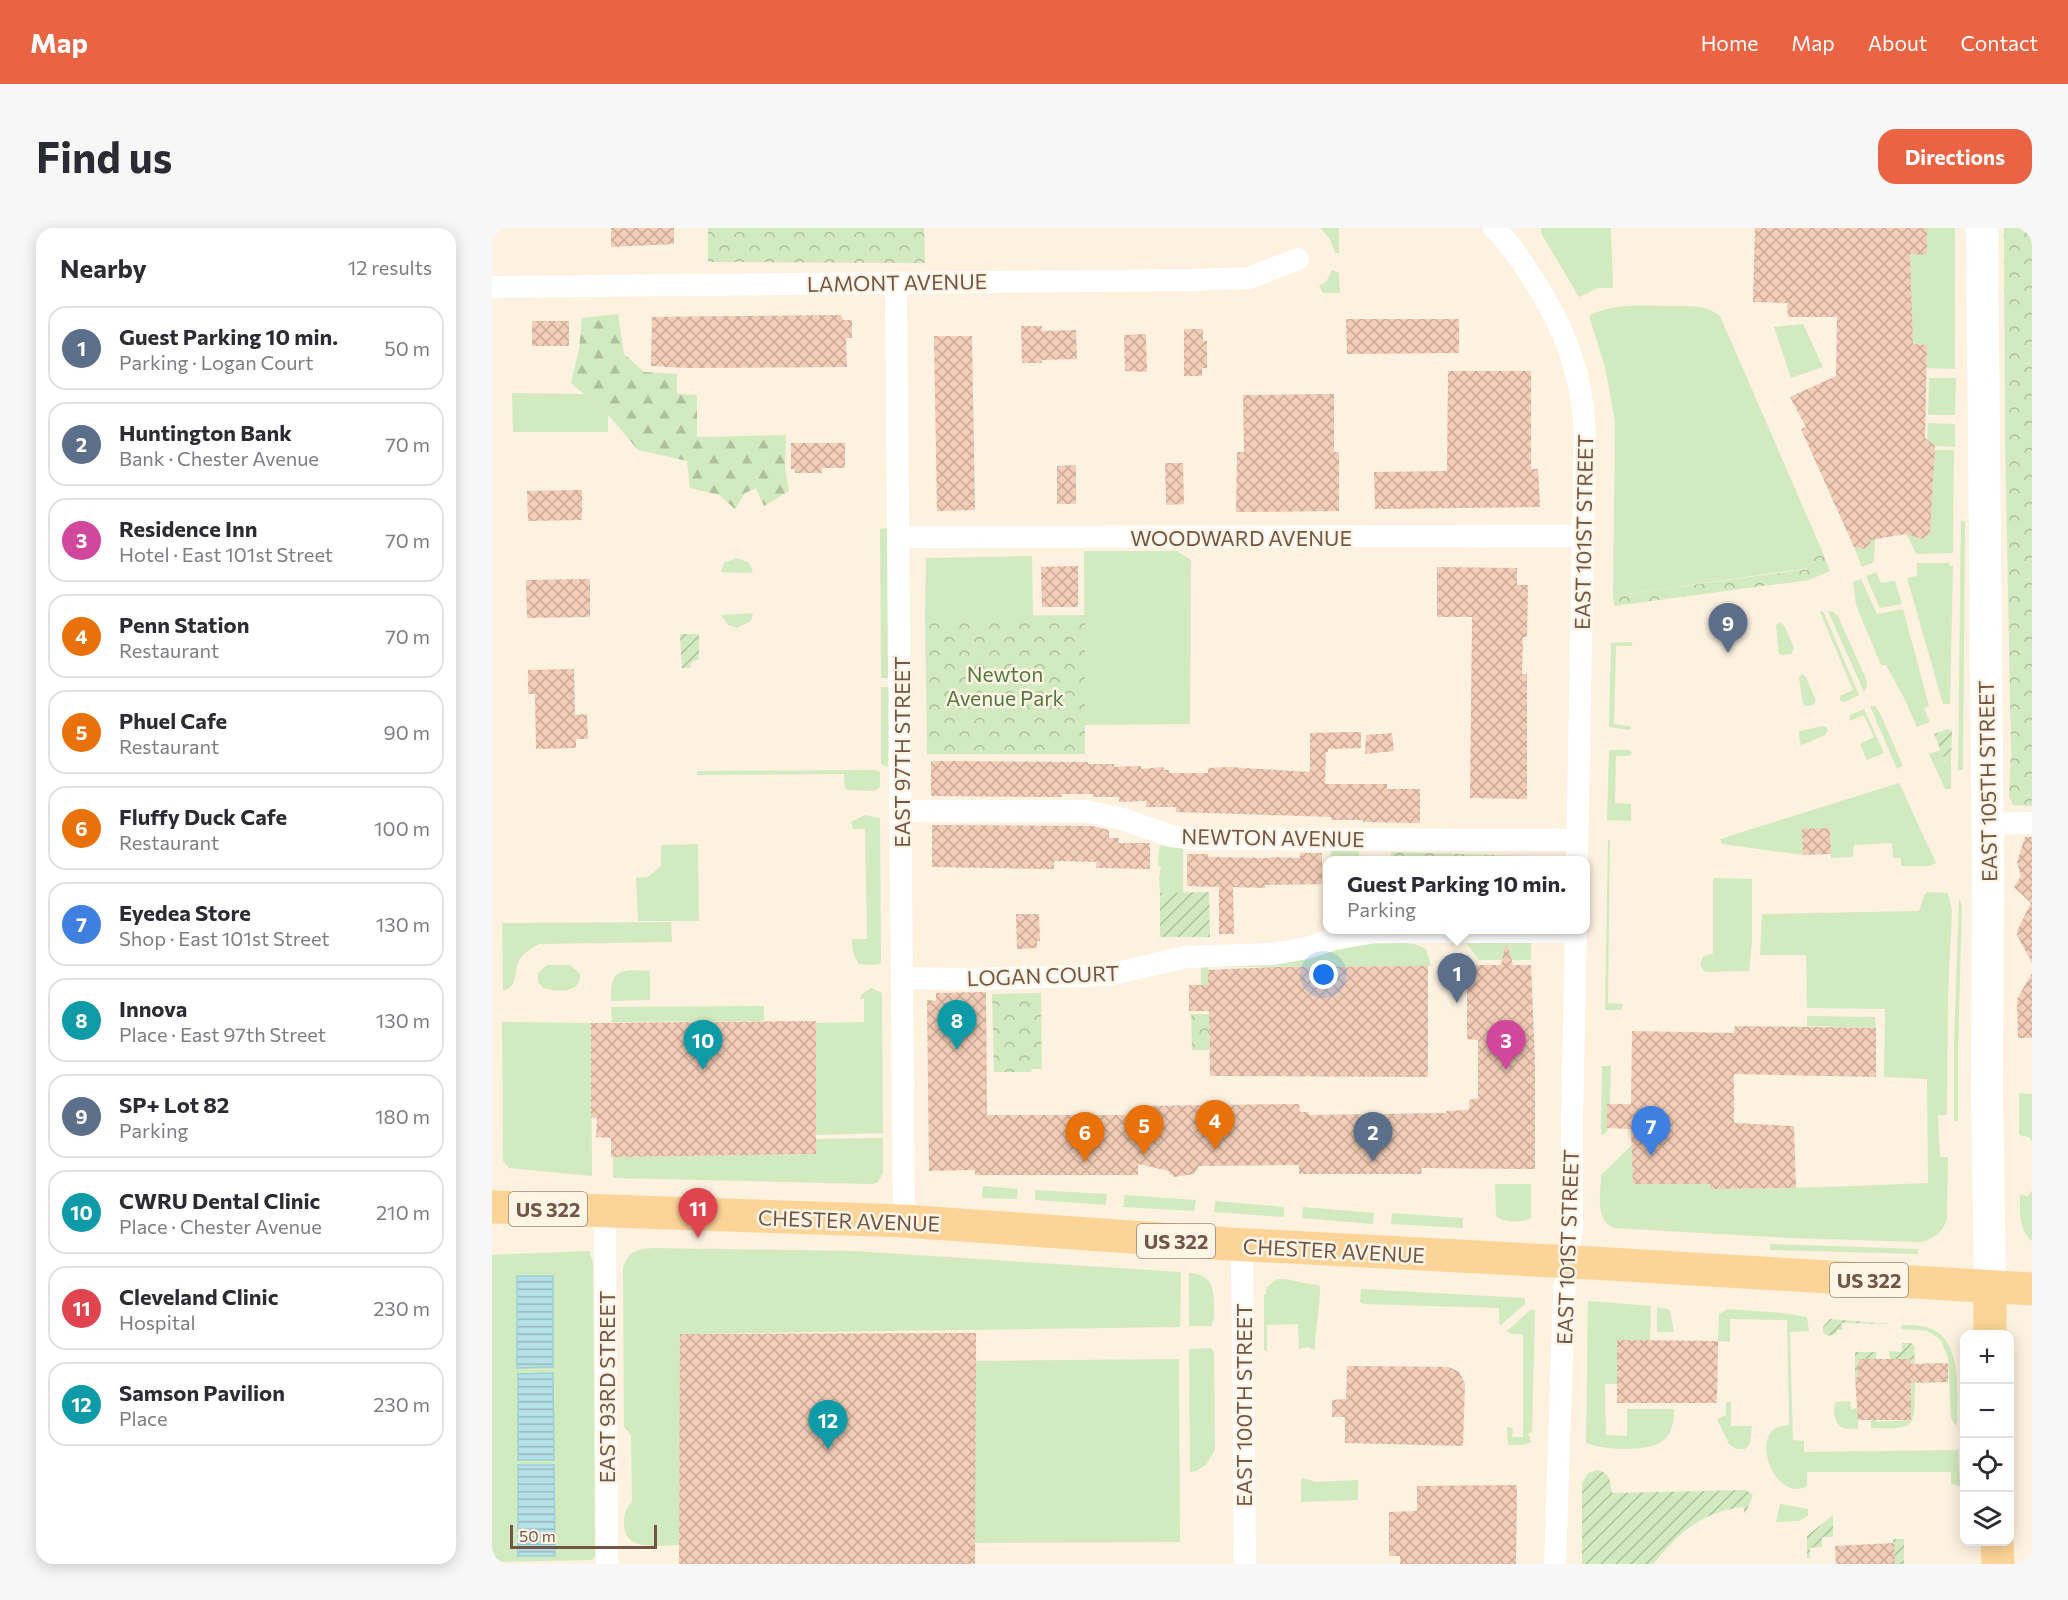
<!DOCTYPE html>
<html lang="en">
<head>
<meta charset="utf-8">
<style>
  body { margin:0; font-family:Commissioner,sans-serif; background:#f7f7f7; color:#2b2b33 }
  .controls { position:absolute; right:18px; bottom:18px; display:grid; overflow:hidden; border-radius:12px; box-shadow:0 3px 15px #0003 }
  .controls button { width:54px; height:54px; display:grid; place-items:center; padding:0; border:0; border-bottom:2px solid #e1e1e2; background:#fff; color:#2b2b33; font:30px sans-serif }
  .scale { position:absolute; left:18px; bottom:15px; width:147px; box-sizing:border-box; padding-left:6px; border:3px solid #745647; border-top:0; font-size:16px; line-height:21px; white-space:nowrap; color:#745647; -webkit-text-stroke:4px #fff5e7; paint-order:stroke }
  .you { position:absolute; left:832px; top:747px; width:21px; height:21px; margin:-15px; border:4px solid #fff; border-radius:50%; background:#1a73e8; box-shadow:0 0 0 9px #1a73e833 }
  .badge { display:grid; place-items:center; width:39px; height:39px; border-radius:50%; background:#ea6342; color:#fff; font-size:20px; font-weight:700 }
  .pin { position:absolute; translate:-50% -50px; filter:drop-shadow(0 2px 3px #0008) }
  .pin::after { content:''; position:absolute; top:32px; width:21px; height:18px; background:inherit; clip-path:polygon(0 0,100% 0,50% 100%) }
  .popup { position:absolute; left:831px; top:628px; width:267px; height:78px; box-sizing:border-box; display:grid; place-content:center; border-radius:12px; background:#fff; filter:drop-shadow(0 2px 4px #0005); font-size:20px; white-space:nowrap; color:#7c7c81 }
  .popup b { font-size:22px; color:#2b2b33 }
  .popup::after { content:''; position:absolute; left:50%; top:100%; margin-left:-12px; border:12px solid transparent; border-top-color:#fff }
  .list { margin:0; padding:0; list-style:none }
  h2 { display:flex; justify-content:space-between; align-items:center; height:78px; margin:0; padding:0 24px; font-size:26px }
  h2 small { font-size:20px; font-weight:400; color:#7c7c81 }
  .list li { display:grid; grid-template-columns:39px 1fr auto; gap:18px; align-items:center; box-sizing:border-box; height:84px; margin:0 12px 12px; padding:0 12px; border:2px solid #e1e1e2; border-radius:18px }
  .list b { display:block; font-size:22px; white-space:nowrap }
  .list p { margin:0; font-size:20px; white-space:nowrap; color:#7c7c81 }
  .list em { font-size:20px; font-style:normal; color:#7c7c81 }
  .icon { flex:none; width:33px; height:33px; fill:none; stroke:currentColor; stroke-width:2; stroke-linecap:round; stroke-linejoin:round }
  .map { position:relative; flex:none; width:1540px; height:1336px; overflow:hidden; border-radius:18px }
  header { display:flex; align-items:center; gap:36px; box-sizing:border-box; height:84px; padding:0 30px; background:#ea6342; color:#fff }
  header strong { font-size:28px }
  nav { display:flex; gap:33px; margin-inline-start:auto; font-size:21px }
  .intro { display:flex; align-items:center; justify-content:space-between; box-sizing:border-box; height:144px; padding:0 36px }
  h1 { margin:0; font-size:42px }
  .button { padding:15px 27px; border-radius:18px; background:#ea6342; color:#fff; font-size:21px; font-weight:700 }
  main { display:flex; gap:36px; padding:0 36px }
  aside { flex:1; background:#fff; border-radius:18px; box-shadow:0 3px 15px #0003 }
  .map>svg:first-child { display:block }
  .grass { fill:#d2eabf }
  .forest { fill:url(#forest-firs) }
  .park { fill:url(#park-crowns) }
  .garden { fill:url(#garden-furrows) }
  .water { fill:url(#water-rules); stroke:#9bd0d8; stroke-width:1.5 }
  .building { fill:url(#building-cross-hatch) }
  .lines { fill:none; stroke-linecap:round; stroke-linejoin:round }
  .minor { stroke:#fff; stroke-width:22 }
  .secondary { stroke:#fff; stroke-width:32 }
  .primary { stroke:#fdd497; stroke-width:33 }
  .labels { text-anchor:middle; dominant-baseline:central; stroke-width:5; stroke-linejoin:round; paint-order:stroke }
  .shield { fill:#fff5e7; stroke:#9e8677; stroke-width:1.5 }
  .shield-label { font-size:20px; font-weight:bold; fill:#745647 }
  .street-label { font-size:21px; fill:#745647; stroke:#fff5e7 }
  .park-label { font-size:21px; fill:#527a3f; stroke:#fff5e7 }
</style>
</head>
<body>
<header>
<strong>Map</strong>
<nav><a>Home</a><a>Map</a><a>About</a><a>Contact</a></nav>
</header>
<div class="intro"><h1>Find us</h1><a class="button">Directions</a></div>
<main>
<aside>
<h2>Nearby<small>12 results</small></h2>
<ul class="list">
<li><span class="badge" style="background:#5c6f8a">1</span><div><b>Guest Parking 10 min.</b><p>Parking · Logan Court</p></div><em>50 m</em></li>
<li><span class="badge" style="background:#5c6f8a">2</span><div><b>Huntington Bank</b><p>Bank · Chester Avenue</p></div><em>70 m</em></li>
<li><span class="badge" style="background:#d1479c">3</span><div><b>Residence Inn</b><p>Hotel · East 101st Street</p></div><em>70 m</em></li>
<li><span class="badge" style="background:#e8710a">4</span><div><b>Penn Station</b><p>Restaurant</p></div><em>70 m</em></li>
<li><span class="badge" style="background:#e8710a">5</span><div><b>Phuel Cafe</b><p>Restaurant</p></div><em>90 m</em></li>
<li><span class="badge" style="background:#e8710a">6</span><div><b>Fluffy Duck Cafe</b><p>Restaurant</p></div><em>100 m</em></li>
<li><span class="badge" style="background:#3f7fe0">7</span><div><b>Eyedea Store</b><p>Shop · East 101st Street</p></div><em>130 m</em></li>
<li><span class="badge" style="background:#0f9aa8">8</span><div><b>Innova</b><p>Place · East 97th Street</p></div><em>130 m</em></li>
<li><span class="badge" style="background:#5c6f8a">9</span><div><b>SP+ Lot 82</b><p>Parking</p></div><em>180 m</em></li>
<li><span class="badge" style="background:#0f9aa8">10</span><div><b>CWRU Dental Clinic</b><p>Place · Chester Avenue</p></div><em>210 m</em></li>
<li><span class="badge" style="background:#e0444e">11</span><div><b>Cleveland Clinic</b><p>Hospital</p></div><em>230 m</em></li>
<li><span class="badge" style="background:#0f9aa8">12</span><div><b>Samson Pavilion</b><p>Place</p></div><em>230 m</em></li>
</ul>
</aside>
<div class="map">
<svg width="1540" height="1336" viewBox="0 0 1540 1336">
  <defs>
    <pattern id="forest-firs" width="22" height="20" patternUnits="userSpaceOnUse" patternTransform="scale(1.5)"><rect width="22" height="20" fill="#d2eabf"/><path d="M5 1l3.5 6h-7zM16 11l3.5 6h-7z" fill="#afc09d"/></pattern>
    <pattern id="park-crowns" width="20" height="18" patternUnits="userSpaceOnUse" patternTransform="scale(1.5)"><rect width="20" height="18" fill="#d2eabf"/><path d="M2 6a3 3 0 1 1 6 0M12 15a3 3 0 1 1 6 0" fill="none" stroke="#afc09d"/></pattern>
    <pattern id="garden-furrows" width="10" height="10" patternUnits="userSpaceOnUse" patternTransform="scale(1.5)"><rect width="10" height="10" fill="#d2eabf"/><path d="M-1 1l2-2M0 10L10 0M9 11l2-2" fill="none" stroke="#afc09d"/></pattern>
    <pattern id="water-rules" width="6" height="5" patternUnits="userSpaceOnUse" patternTransform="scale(1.5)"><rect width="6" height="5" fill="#b5e0e6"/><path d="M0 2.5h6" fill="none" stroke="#98b8bc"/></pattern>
    <pattern id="building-cross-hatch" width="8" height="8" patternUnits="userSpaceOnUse" patternTransform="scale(1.5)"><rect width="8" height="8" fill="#f2cdb7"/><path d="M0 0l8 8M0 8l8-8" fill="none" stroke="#c9a997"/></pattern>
  </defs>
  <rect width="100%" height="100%" fill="#fdf1e0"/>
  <path class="grass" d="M828,0H847V25H843L838,11Z
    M1049,0H1119L1121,60H1106L1087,69L1049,5Z
    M1435,0H1463V141L1435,140V117L1420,116L1418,26H1435Z
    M840,42L847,45L848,65H831L827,58L834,54Z
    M1182,78C1198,78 1215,77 1228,88L1331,325L1313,332L1316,340L1121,368L1123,193L1113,139L1097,88C1120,74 1156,78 1182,78Z
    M1311,96L1331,139L1299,150L1282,99Z
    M1437,150H1464L1463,187H1436Z
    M20,165L92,166L116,187V204H21Z
    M1436,195L1463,196V219L1443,218L1435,212Z
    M1442,222H1462L1461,325L1424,326L1414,305L1431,311L1438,305Z
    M1469,293H1473L1471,542H1466Z
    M395,300L396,450H389L388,301Z
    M1383,311L1382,334L1370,339L1362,319L1371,321L1377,317L1379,312Z
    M592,323H685L699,332L698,496L593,497Z
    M540,328L541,388H433L434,330Z
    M244,330L256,334L261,343L259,345L229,344L232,335Z
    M1425,335H1457L1458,338H1461L1458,476H1451L1415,350L1425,348Z
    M1384,344L1389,355L1403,353L1410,376L1388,380L1374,348Z
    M1369,351L1385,386L1411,381L1437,478L1432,480L1438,494L1425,499L1412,470L1394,437H1389L1364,377L1361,354Z
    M1331,383L1367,467L1353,474L1348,473V468L1361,462L1328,384Z
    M1336,383H1340L1346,388L1374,451L1375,458L1372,464Z
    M259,385L261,386L259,393L245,400L236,397L229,387Z
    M1287,395L1292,397L1302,420L1299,426L1290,427L1287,426L1284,397Z
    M1139,414L1141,417L1139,418H1124L1122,496L1138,498L1139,500L1137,502L1117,499L1119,415Z
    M1310,446L1314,449L1324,473L1321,477L1314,478L1311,476L1307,450Z
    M389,459H397L396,539L389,536Z
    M1378,478H1383L1388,485L1411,538L1405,541Z
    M1372,481L1392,525L1375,532L1368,516L1382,509L1372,487L1358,493V487Z
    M1331,498L1334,499L1336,502L1333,507L1310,517L1308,516L1307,503Z
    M1117,522H1137L1140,525L1137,528H1124L1123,575L1139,576V593L1115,592Z
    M1449,522L1453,535L1459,533V561H1453L1437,526Z
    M383,542L388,544V559L382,563L355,562L353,560L352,546L205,547V543Z
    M1407,555L1444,635L1438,638H1409V630H1401L1400,615L1362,617L1361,629L1339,630L1338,601H1310L1311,627L1230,616L1228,611Z
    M373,587L388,590L389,735L382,737L367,736C361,728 360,721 360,711H375L373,601H361L359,594Z
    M1116,612H1118L1116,775L1131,776L1129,782H1113Z
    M206,616L207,693H146L144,650L156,649L169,638V617Z
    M669,617L691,621V665H668L667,651L669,638H666L667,622Z
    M839,623H867V632H838Z
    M1221,650L1260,651V714L1257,743L1216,744L1212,743L1208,737L1211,729L1221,725Z
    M1435,664L1456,665L1460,682L1456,768L1455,887H1446L1448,929H1456L1455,991C1451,1004 1442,1011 1429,1014L1298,1010L1122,1000C1102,992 1109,965 1109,947L1140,917L1142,956H1218L1219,961C1291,961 1364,958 1436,955L1435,851L1392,849L1393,781L1315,780L1314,727H1268L1270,686L1426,683L1428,681L1432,667Z
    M1467,670L1470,678L1466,823V893H1462V815Z
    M179,694L180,714H177L47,716C40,720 33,724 28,731C21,741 27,761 11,762L10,695Z
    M1039,714V732H987L974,715Z
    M911,715L922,716L934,721L939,738L717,739L716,757H709V739L868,716Z
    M55,737H78L88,746C89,766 65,764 51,760L46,754V745Z
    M138,742L158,743V772L119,773C119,757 118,744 138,742Z
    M379,760L390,765L391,905L324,907V795L372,794V771H368L369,767Z
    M272,778V793L120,794L119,779Z
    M1315,788L1383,789L1384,800L1315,798Z
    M10,794L99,795L100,948L17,940L11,933Z
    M1110,838H1119L1118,876H1115V900H1117L1113,906L1109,907Z
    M1527,865L1540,866V914L1537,909L1527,907Z
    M391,910V945L385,955L380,956L121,950V929L324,926V911Z
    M1003,956H1039V990C1029,995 1011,995 1004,988Z
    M491,958L526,961L525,971L490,970Z
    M543,962L615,966L614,977L543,972Z
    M1540,962V1013C1526,1001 1528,983 1528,966L1535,968L1538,966Z
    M633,967L704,972L702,983L631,979Z
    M723,973L792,979V989L722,984Z
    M811,979L882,985L881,996L810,990Z
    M900,985L971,990V1000L899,996Z
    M1278,1016L1426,1021V1026L1278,1022Z
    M162,1020L362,1023L689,1044L688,1099L189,1106L187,1317C167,1317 133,1325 132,1296C132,1286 133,1282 140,1274L139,1207L132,1199L131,1041C135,1023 146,1021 162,1020Z
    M97,1023L101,1034L103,1329L100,1332L0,1334V1027Z
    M697,1045C720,1046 722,1060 722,1079C722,1087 723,1092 719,1098H697Z
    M785,1051C799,1050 812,1056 826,1057L828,1059C828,1081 823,1101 823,1122L816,1119L807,1121L806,1096L775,1097V1123L772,1122V1067L774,1066L775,1059Z
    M869,1061L1033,1070V1076L1009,1097L1007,1095V1080L871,1076L868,1074Z
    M1096,1073L1159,1078L1158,1112H1125V1156H1113L1114,1207L1135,1208V1181H1182C1182,1190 1181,1202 1175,1209C1161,1226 1112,1222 1094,1215Z
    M1165,1079L1178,1082L1182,1104H1165Z
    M1236,1081L1290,1085L1315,1089L1317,1103L1298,1104L1301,1212L1312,1213V1224L1466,1222L1468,1258L1459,1256V1244H1315V1258C1287,1274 1263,1221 1280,1203C1284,1198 1291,1198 1297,1197L1295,1092L1238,1091V1114L1226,1113L1227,1086Z
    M1038,1082H1043L1040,1204L1036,1206L1040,1214L1031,1217H1016L1015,1199H1018L1021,1201L1020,1209H1031V1106H1019L1015,1103Z
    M1410,1097C1421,1097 1432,1097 1442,1102C1471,1117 1465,1170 1465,1198L1461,1194L1459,1189L1456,1129L1448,1111L1435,1103L1409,1101Z
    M719,1120L722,1125L723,1222L714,1237L704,1243L698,1244L697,1121Z
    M687,1131L688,1314L483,1315V1133Z
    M1419,1155H1423C1422,1201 1426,1201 1379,1200V1192H1384V1194L1419,1192Z
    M1358,1173L1359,1181L1366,1180V1201C1362,1201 1355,1201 1351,1200C1342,1196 1340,1181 1344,1174Z
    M1234,1174H1239V1198H1260L1258,1215L1253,1221H1244L1237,1216L1225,1191L1234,1187Z
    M811,1250L824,1254L866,1252V1272L809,1274V1251Z
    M1288,1276L1316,1281V1288L1307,1293L1284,1294Z"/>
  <path class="forest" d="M126,86L132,126L152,144L185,146V166L205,167V209L294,207L293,240L297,263L272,278L264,260L253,265L243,281L227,267L198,260L195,233L146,222L118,189L79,155L87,121L90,90Z"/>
  <path class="park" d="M216,0H432L433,35L216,34Z
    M1512,0H1540V578L1521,577L1517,568L1519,522L1513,211Z
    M1331,325L1338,343L1317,352L1122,378L1121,368L1315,341L1313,332Z
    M593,387V526H435L433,388Z
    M899,624L1038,628V632H900Z
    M549,765L550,841H540L539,844H502L500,766Z
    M699,786H717V822H700Z"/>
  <path class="garden" d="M188,406H207V431L199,435L198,440H190Z
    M1455,501L1460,503L1459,533L1454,535L1442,506Z
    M717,664L718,709H668V665Z
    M1338,1091L1399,1096L1349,1095L1351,1102H1345L1344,1106C1339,1108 1335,1108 1331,1105V1099Z
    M1410,1115H1419L1422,1118L1423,1136H1419L1418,1131H1398L1397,1123L1410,1124Z
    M1363,1124H1384V1131H1366V1149H1363Z
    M1105,1242C1119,1245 1118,1253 1120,1265L1254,1262L1261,1267L1253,1286L1251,1279C1209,1284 1187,1305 1161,1336H1090V1255L1096,1245Z
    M1341,1287V1309H1330V1319L1318,1320V1330H1315V1308Z
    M1401,1311H1412V1336H1402Z"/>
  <path class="water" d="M25,1048H61V1139L25,1140Z
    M61,1145L62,1232H26V1146Z
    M26,1237H62L63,1328H26Z"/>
  <path class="building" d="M119,0H182V16L119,19Z
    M1263,0H1435V27L1418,26L1421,116L1435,117L1433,210L1443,218L1438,305L1431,311L1413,306L1379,312L1377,317L1371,321L1362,319L1309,201L1314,199L1298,169L1344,148L1345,89H1296L1295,75L1261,74Z
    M349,87L351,92H360V110H354L355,139L196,140L159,138L160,89Z
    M854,91H967V125L855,126Z
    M40,93H77V118H40Z
    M529,98H550V103L584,102L585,131L550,132V135H530Z
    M692,101H711V113H715V140H710V148H692Z
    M654,106L655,144L633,143L632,107Z
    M442,108H480L483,282L445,283Z
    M956,143H1039V241H1046L1048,279L883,281L882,244L955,243Z
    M842,166V224H847V283L744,284L745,224H752L751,167Z
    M299,215H353V240H330V245H303V241H299Z
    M673,235H691L692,276L674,277Z
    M584,237V276H565V238Z
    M90,262V292L36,293L35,263Z
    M586,338V379H550L549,339Z
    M945,339L1025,340V357H1036L1035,409H1031L1030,446H1035V571L978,570L980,389H945Z
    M98,351V389L35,390L34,352Z
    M82,441L83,487L95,486L96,511H84V520L44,521L43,466H36V442Z
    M852,504H869V520L836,521V524H834L833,556H895V561H928V595L871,594V592H839V589L684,584V579H654V573L627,574V569H601V566H570V569L439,568V533L596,534V536H622V539L649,538V541L671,539L672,542H677V545H716V540L738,539L818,544V505Z
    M900,505L902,523L873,526L874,507Z
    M440,597L600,598L617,602V610H627L626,615H658V641L604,640L605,634L562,633V641L440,639Z
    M1338,600L1339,626L1311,627L1310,601Z
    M1533,609H1540V735L1525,707V703L1539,675L1522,659L1529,648L1525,634Z
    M808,625H830V656L773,657V660L741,659L742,706H727V659L695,658V626H716V629L779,630V629L808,630Z
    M524,686H547L548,713H545V720L525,721Z
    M1013,717H1015L1021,737H1039L1043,832V941L929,940L930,946H807V937L706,938V942L703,943V946L681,949V946L677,947V943L646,936V947H483V942L437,943L435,772L444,773V765L494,764L495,887H646L647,878L807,876L808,884H816L817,887L955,885L954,883L977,882V872L986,870V812L975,811V737H1009Z
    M936,738V849L718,848L717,783H697V757H716V742L786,739Z
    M1540,745V810H1526L1525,771Z
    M324,793V926L119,929V910L104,909L105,890H99V795Z
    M1243,798L1384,800V849L1242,846V895L1302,898L1304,960L1218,961V956H1141L1139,901L1115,900V876H1139L1140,803L1242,805Z
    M484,1105L483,1336H187L188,1106Z
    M1125,1112L1226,1113L1225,1175H1125Z
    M1366,1131H1419V1136L1456,1135V1154L1419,1155V1192H1366L1363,1149H1366Z
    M855,1138L957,1139L967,1144L973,1156L971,1218L853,1215V1189H840V1172L854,1171Z
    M1025,1257L1024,1336H908V1328H897V1284L925,1283V1258Z
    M1402,1315L1403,1336H1344L1343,1318Z"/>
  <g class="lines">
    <path class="minor" d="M1002,0C1017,14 1028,31 1039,48C1072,98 1090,144 1093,204L1085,632
      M404,55L412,993
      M0,59L701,52L757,50L806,31
      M407,309L1091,308
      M409,583H593L630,591L679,608L707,611L1085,612
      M1496,596L1540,595
      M410,750L476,751L617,747L693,729L781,726L815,720L843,711L883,704H1084
      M113,983L115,1336
      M750,1017L753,1336
      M1063,1336L1072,1068L1075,1035L1080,1000V893L1084,702"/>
    <path class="secondary" d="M1490,0L1496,647L1495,864L1498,1059"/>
    <path class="primary" d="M0,979L412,993L738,1016L1100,1035L1540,1061
      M1498,1059V1106
      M1505,1314L1506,1336"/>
  </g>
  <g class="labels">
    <g class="shield">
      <rect x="17" y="964" width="78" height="34" rx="4.5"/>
      <rect x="645" y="996" width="78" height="34" rx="4.5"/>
      <rect x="1338" y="1035" width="78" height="34" rx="4.5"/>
    </g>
    <g class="shield-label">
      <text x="56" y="981">US 322</text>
      <text x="684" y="1013">US 322</text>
      <text x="1377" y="1052">US 322</text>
    </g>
    <g class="street-label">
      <text transform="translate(405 54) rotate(-1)">LAMONT AVENUE</text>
      <text transform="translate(1091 304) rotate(-89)">EAST 101ST STREET</text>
      <text x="749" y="309">WOODWARD AVENUE</text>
      <text transform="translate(409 524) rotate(-90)">EAST 97TH STREET</text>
      <text transform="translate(1495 553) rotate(-91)">EAST 105TH STREET</text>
      <text transform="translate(781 609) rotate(1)">NEWTON AVENUE</text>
      <text transform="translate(551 747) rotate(-2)">LOGAN COURT</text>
      <text transform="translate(357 992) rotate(2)">CHESTER AVENUE</text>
      <text transform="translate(1075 1019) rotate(-88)">EAST 101ST STREET</text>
      <text transform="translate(842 1022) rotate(3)">CHESTER AVENUE</text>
      <text transform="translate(114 1159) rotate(-90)">EAST 93RD STREET</text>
      <text transform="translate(751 1177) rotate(-90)">EAST 100TH STREET</text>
    </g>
    <g class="park-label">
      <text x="513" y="445">Newton<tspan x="513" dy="24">Avenue Park</tspan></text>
    </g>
  </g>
</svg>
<div class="controls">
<button>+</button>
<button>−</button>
<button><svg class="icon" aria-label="locate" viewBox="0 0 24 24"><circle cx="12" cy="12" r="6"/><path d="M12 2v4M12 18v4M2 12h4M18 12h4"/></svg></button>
<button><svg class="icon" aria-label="layers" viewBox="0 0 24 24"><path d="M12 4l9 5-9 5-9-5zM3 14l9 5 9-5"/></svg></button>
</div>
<div class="scale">50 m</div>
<div class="you"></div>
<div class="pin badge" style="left:965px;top:775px;background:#5c6f8a">1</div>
<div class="popup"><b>Guest Parking 10 min.</b>Parking</div>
<div class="pin badge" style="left:881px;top:934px;background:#5c6f8a">2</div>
<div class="pin badge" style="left:1014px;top:842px;background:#d1479c">3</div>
<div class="pin badge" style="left:723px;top:922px;background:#e8710a">4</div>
<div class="pin badge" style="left:652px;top:927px;background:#e8710a">5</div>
<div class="pin badge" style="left:593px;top:934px;background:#e8710a">6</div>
<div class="pin badge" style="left:1159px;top:928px;background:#3f7fe0">7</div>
<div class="pin badge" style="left:465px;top:822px;background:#0f9aa8">8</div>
<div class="pin badge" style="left:1236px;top:425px;background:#5c6f8a">9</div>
<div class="pin badge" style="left:211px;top:842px;background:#0f9aa8">10</div>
<div class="pin badge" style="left:206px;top:1010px;background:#e0444e">11</div>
<div class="pin badge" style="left:336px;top:1222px;background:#0f9aa8">12</div>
</div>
</main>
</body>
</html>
